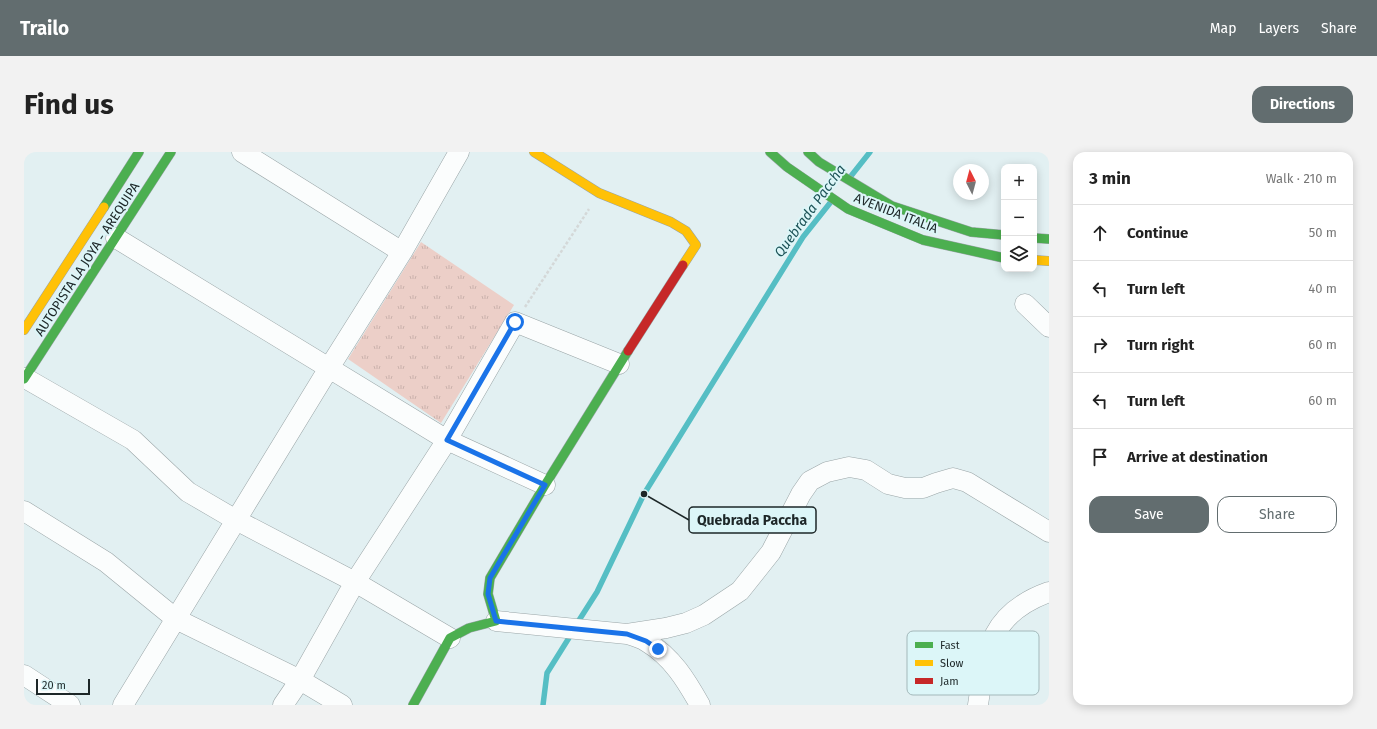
<!DOCTYPE html>
<html lang="en">
<head>
<meta charset="utf-8">
<style>
  body { margin:0; font-family:"Fira Sans",sans-serif; background:#f2f2f2; color:#222 }
  .controls { position:absolute; right:12px; top:12px; display:grid; overflow:hidden; border-radius:8px; box-shadow:0 2px 10px #0003 }
  .controls button { width:36px; height:36px; display:grid; place-items:center; padding:0; border:0; border-bottom:1px solid #e0e0e0; background:#fff; color:#222; font:20px sans-serif }
  .compass { position:absolute; left:929px; top:12px; width:36px; height:36px; border-radius:50%; background:#fff; box-shadow:0 2px 10px #0003; rotate:354deg }
  .scale { position:absolute; left:12px; bottom:10px; width:54px; box-sizing:border-box; padding-left:4px; border:2px solid #1d2728; border-top:0; font-size:11px; line-height:14px; white-space:nowrap; color:#1d2728; -webkit-text-stroke:3px #dcf6f8; paint-order:stroke }
  .stop { position:absolute; width:12px; height:12px; margin:-9px; border:3px solid #1a73e8; border-radius:50%; background:#fff }
  .stop.end { background:#1a73e8; border-color:#fff; box-shadow:0 1px 4px #0008 }
  .list { margin:0; padding:0; list-style:none }
  h2 { display:flex; justify-content:space-between; align-items:center; height:52px; margin:0; padding:0 16px; font-size:17px }
  h2 small { font-size:13px; font-weight:400; color:#767676 }
  .list li { display:grid; grid-template-columns:26px 1fr auto; gap:12px; align-items:center; box-sizing:border-box; height:56px; padding:0 16px; border-top:1px solid #e0e0e0 }
  .list b { display:block; font-size:15px; white-space:nowrap }
  .list em { font-size:13px; font-style:normal; color:#767676 }
  .actions { display:flex; gap:8px; padding:12px 16px }
  .actions a { flex:1; padding:9px 0; border:1px solid #626d6f; border-radius:12px; text-align:center; font-size:14px; color:#626d6f }
  .actions .main { background:#626d6f; color:#fff }
  .icon { flex:none; width:22px; height:22px; fill:none; stroke:currentColor; stroke-width:2; stroke-linecap:round; stroke-linejoin:round }
  .map { position:relative; flex:none; width:1025px; height:553px; overflow:hidden; border-radius:12px }
  header { display:flex; align-items:center; gap:24px; box-sizing:border-box; height:56px; padding:0 20px; background:#626d6f; color:#fff }
  header strong { font-size:19px }
  nav { display:flex; gap:22px; margin-inline-start:auto; font-size:14px }
  .intro { display:flex; align-items:center; justify-content:space-between; box-sizing:border-box; height:96px; padding:0 24px }
  h1 { margin:0; font-size:28px }
  .button { padding:10px 18px; border-radius:12px; background:#626d6f; color:#fff; font-size:14px; font-weight:700 }
  main { display:flex; gap:24px; padding:0 24px }
  aside { flex:1; background:#fff; border-radius:12px; box-shadow:0 2px 10px #0003 }
  .map>svg:first-child { display:block }
  .park { fill:url(#park-tufts) }
  .lines { fill:none; stroke-linecap:round; stroke-linejoin:round }
  .stream { stroke:#55bec4; stroke-width:5.5 }
  .street-casing { stroke:#9aa5a7; stroke-width:21 }
  .fast-casing { stroke:#9aa5a7; stroke-width:10 }
  .slow-casing { stroke:#9aa5a7; stroke-width:10 }
  .jam-casing { stroke:#9aa5a7; stroke-width:10 }
  .path { stroke:#d4d8d8; stroke-width:2.5; stroke-dasharray:3 2; stroke-linecap:butt }
  .street { stroke:#fbfdfd; stroke-width:20 }
  .fast { stroke:#4caf50; stroke-width:9 }
  .slow { stroke:#ffc107; stroke-width:9 }
  .jam { stroke:#c62828; stroke-width:9 }
  .route { stroke:#1a73e8; stroke-width:5 }
  .labels { text-anchor:middle; dominant-baseline:central; stroke-width:4; stroke-linejoin:round; paint-order:stroke }
  .street-label { font-size:13px; fill:#1d2728; stroke:#dcf6f8 }
  .water-label { font-size:14px; font-style:italic; fill:#1d5357; stroke:#dcf6f8 }
  .key { fill:#dcf6f8; stroke:#a3b8ba; stroke-width:1 }
  .key-label { font-size:11px; fill:#1d2728 }
  .leader { fill:none; stroke:#1d2728; stroke-width:1.5 }
  .callout-dot { fill:#1d2728; stroke:#dcf6f8; stroke-width:1.5 }
  .callout { fill:#dcf6f8; stroke:#1d2728; stroke-width:1.5 }
  .callout-label { font-size:14px; text-anchor:middle; font-weight:bold; fill:#1d2728 }
</style>
</head>
<body>
<header>
<strong>Trailo</strong>
<nav><a>Map</a><a>Layers</a><a>Share</a></nav>
</header>
<div class="intro"><h1>Find us</h1><a class="button">Directions</a></div>
<main>
<div class="map">
<svg width="1025" height="553" viewBox="0 0 1025 553">
  <defs>
    <pattern id="park-tufts" width="24" height="20" patternUnits="userSpaceOnUse"><rect width="24" height="20" fill="#eccfc8"/><path d="M3 7l-1-3M5 7V3M7 7l1-3M15 17l-1-3M17 17v-4M19 17l1-3" fill="none" stroke="#cab2ac"/></pattern>
  </defs>
  <rect width="100%" height="100%" fill="#e2f0f2"/>
  <path class="park" d="M397,90L490,153L417,271L324,207Z"/>
  <g class="lines">
    <path class="stream" d="M827,24L846,0
      M552,473L573,440L620,342L779,85L806,51
      M519,553L523,521L548,481"/>
    <defs>
      <path id="street" d="M218,0L378,100
        M92,86L423,288L521,333
        M1001,152L1025,175
        M1,226L109,288L164,340L212,368L331,430L426,486
        M0,359L82,410L152,467L276,528L318,553
        M472,469L603,482C610,484 617,486 623,490C648,505 662,528 676,553
        M603,482L642,476L662,471L680,463L716,439L747,400L777,342L786,329L803,320L825,315L842,318L864,332L881,336H899L912,331L929,326L943,330L1025,380
        M0,523L46,553
        M99,553L305,216L378,100L435,0
        M259,553L276,528L331,430L423,288L491,170L595,212
        M954,553C962,498 966,461 1025,440"/>
      <path id="fast" d="M746,0L763,15L824,57L899,88L980,106
        M784,0L795,10L868,54L947,80L980,83
        M80,55L115,0
        M1010,86L1025,87
        M0,227L147,0
        M389,553L426,486L445,476L472,469L464,442L466,426L521,333L604,199"/>
      <path id="slow" d="M510,0L575,41L647,70L662,79L672,93L659,113
        M1010,108L1025,109
        M0,178L80,55"/>
      <path id="jam" d="M604,199L659,113"/>
    </defs>
    <use href="#street" class="street-casing"/>
    <use href="#fast" class="fast-casing"/>
    <use href="#slow" class="slow-casing"/>
    <use href="#jam" class="jam-casing"/>
    <path class="path" d="M501,155L565,57"/>
    <use href="#street" class="street"/>
    <use href="#fast" class="fast"/>
    <use href="#slow" class="slow"/>
    <use href="#jam" class="jam"/>
  </g>
  <g class="lines">
    <path class="route" d="M491,170L423,288L521,333L466,426L464,442L472,469L603,482L622,489L634,497"/>
  </g>
  <g class="labels">
    <g class="street-label">
      <text transform="translate(872 61) rotate(21)">AVENIDA ITALIA</text>
      <text transform="translate(63 107) rotate(-57)">AUTOPISTA LA JOYA - AREQUIPA</text>
    </g>
    <g class="water-label">
      <text transform="translate(786 59) rotate(-54)">Quebrada Paccha</text>
    </g>
  </g>
  <rect x="883" y="479" width="132" height="64" rx="6" class="key"/>
  <rect x="891" y="490" width="18" height="6" fill="#4caf50"/>
  <rect x="891" y="508" width="18" height="6" fill="#ffc107"/>
  <rect x="891" y="526" width="18" height="6" fill="#c62828"/>
  <g class="key-label">
    <text x="916" y="497">Fast</text>
    <text x="916" y="515">Slow</text>
    <text x="916" y="533">Jam</text>
  </g>
  <path class="leader" d="M620 342L665 368"/>
  <circle class="callout-dot" cx="620" cy="342" r="4"/>
  <rect class="callout" x="665" y="355" width="127" height="26" rx="4"/>
  <g class="callout-label">
    <text x="728" y="373">Quebrada Paccha</text>
  </g>
</svg>
<div class="controls">
<button>+</button>
<button>−</button>
<button><svg class="icon" aria-label="layers" viewBox="0 0 24 24"><path d="M12 4l9 5-9 5-9-5zM3 14l9 5 9-5"/></svg></button>
</div>
<svg class="compass" viewBox="-18 -18 36 36"><path d="M0-13l5 13h-10z" fill="#e53935"/><path d="M0 13l5-13h-10z" fill="#767676"/></svg>
<div class="scale">20 m</div>
<div class="stop" style="left:491px;top:170px"></div>
<div class="stop end" style="left:634px;top:497px"></div>
</div>
<aside>
<h2>3 min<small>Walk · 210 m</small></h2>
<ul class="list">
<li><svg class="icon" aria-label="ahead" viewBox="0 0 24 24"><path d="M12 20V5M6 11l6-6 6 6"/></svg><div><b>Continue</b></div><em>50 m</em></li>
<li><svg class="icon" aria-label="left" viewBox="0 0 24 24"><path d="M17 20v-9H6M10 6l-5 5 5 5"/></svg><div><b>Turn left</b></div><em>40 m</em></li>
<li><svg class="icon" aria-label="right" viewBox="0 0 24 24"><path d="M7 20v-9h11M14 6l5 5-5 5"/></svg><div><b>Turn right</b></div><em>60 m</em></li>
<li><svg class="icon" aria-label="left" viewBox="0 0 24 24"><path d="M17 20v-9H6M10 6l-5 5 5 5"/></svg><div><b>Turn left</b></div><em>60 m</em></li>
<li><svg class="icon" aria-label="arrive" viewBox="0 0 24 24"><path d="M6 21V4h12l-3 4 3 4H6"/></svg><div><b>Arrive at destination</b></div></li>
</ul>
<div class="actions"><a class="main">Save</a><a>Share</a></div>
</aside>
</main>
</body>
</html>
